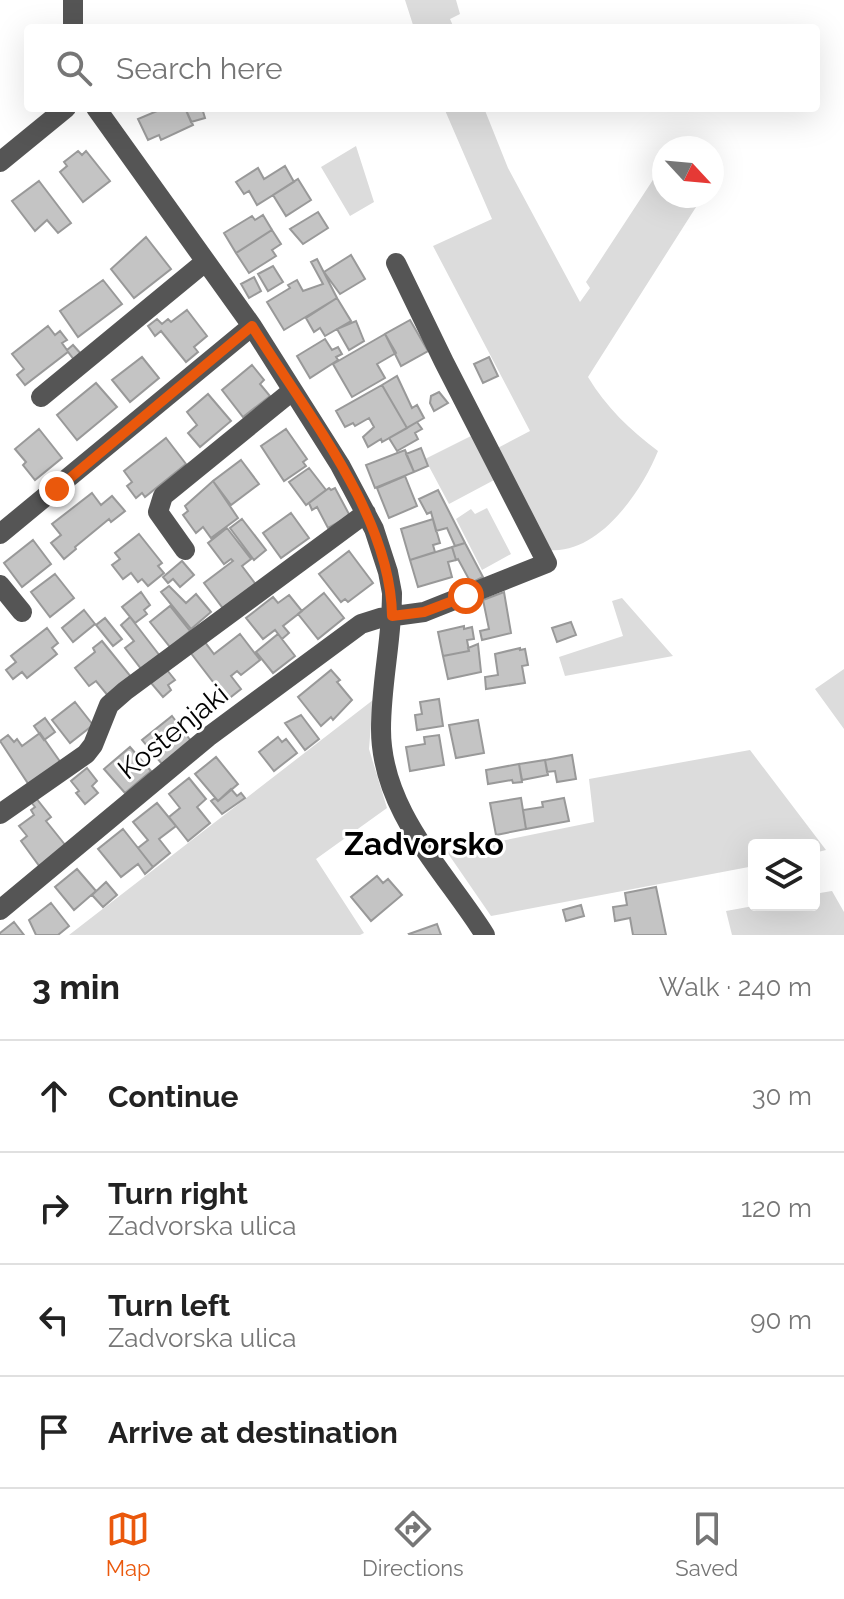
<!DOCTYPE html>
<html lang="en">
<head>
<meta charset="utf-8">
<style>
  body { margin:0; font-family:Raleway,sans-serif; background:#f6f6f6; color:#222 }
  .controls { position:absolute; right:24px; bottom:24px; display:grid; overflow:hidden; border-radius:8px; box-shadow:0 8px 32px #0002 }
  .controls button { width:72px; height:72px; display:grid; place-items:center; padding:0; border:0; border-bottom:2px solid #e0e0e0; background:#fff; color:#222; font:40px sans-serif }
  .compass { position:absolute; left:652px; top:136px; width:72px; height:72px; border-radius:50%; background:#fff; box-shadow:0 8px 32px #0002; rotate:116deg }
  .stop { position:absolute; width:24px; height:24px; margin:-18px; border:6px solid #ea580c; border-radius:50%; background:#fff }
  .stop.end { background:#ea580c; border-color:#fff; box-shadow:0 2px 8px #0008 }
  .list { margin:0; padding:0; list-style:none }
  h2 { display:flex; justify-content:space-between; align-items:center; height:104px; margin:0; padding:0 32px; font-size:34px }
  h2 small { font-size:26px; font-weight:400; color:#767676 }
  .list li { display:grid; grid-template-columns:52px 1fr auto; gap:24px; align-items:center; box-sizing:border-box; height:112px; padding:0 32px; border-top:2px solid #e0e0e0 }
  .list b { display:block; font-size:30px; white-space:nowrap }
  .list p { margin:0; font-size:26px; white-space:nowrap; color:#767676 }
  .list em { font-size:26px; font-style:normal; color:#767676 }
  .icon { flex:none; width:44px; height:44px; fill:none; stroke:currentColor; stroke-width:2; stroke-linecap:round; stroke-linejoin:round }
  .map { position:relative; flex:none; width:844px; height:935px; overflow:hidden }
  .search { position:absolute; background:#fff; box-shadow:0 8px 32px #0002; left:24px; right:24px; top:24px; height:88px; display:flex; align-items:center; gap:20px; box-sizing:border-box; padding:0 28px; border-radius:8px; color:#767676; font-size:30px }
  .sheet { height:552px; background:#fff }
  nav { display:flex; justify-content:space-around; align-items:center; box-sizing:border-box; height:112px; border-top:2px solid #e0e0e0; background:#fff; font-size:22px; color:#767676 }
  nav a { display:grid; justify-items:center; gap:4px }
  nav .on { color:#ea580c }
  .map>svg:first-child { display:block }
  .green { fill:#dcdcdc }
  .building { fill:#c4c4c4; stroke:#999; stroke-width:2 }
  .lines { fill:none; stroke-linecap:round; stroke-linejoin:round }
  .minor { stroke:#555; stroke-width:20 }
  .route { stroke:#ea580c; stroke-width:10 }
  .labels { text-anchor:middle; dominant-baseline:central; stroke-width:6; stroke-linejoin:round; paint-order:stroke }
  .street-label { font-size:28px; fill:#000; stroke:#fff }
  .quarter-label { font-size:32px; font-weight:bold; fill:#000; stroke:#fff }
</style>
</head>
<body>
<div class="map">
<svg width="844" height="935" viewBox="0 0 844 935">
  <rect width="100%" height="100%" fill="#fff"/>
  <path class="green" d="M405,0H456L460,14L450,19L454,28H414Z
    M444,108H484L508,168L580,302L590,288L586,282L664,163V196H703L588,377C606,407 630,430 658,451C642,491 599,554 550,550L494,450L530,431L433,246L492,219Z
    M356,146L374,202L350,216L321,167Z
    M473,435L496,479L449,504L425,459Z
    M487,508L511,554L482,570L456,519L471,509L475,514Z
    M622,598L673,656L565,676L559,657L623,636L612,601Z
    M844,669V729L815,689Z
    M373,700L369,749L387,808L316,859L364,933L360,935H69Z
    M750,750L826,850L814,853V845H754V866L491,916L447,852L594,822L589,779Z
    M832,891L844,912V935H732L726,911L759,905H814V894Z"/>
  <path class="building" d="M164,108H185L193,125L161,140L159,135L148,140L138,119Z
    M185,108H202L205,118L191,122Z
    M78,151L82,155L86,151L110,181L83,202L60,172L67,166L64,162Z
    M285,166L294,182L257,205L249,191L244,194L236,182L258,168L264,179Z
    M298,179L311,200L286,216L273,195Z
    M39,181L71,223L58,233L47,220L35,231L12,201Z
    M318,212L328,228L303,244L290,229Z
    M263,215L272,230L236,253L224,233L252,216L255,220Z
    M272,230L281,244L272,250L276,256L249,273L236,253Z
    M146,237L171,269L134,298L111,269Z
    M351,255L365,279L340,294L324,272Z
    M317,259L337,298L284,330L267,302L290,288L288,285L297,280L303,291L323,284L311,262Z
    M273,266L283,282L268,291L258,274Z
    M254,277L261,291L249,298L241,284Z
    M103,280L122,304L78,337L60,311Z
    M337,298L351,321L325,336L320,328L314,332L306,318Z
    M187,310L207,336L194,347L198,352L186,362L161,331L155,336L148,326L157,319L162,324L168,319L171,322Z
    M410,320L428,351L401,366L385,334Z
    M356,321L364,341L349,350L337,329Z
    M48,326L55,335L60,331L67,340L62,343L67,350L73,345L82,355L75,361L68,352L25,385L17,375L24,369L12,354Z
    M385,334L396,353L377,364L385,378L352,397L333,364Z
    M325,339L332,350L338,347L342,354L336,357L338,360L310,378L297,356Z
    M142,357L159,378L130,402L112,380Z
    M489,357L498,376L483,383L474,364Z
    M252,365L264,380L260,384L270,396L243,417L222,390Z
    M397,376L412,408L417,405L424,418L407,428L382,385Z
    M96,383L117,407L77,440L57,415Z
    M382,385L407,428L382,442L381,439L368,447L363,437L374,427L369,418L355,426L353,423L345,427L336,411Z
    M439,392L448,403L434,411L430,403L431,396Z
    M208,394L231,421L200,447L188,433L197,425L187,412Z
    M417,422L422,429L415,433L418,439L397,451L389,438Z
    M39,429L62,458L35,480L23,465L26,462L15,449Z
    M286,429L307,459L303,462L306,466L284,481L261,446Z
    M166,438L186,464L145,497L142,493L136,498L127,486L132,482L124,471Z
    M421,448L428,466L414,472L406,454Z
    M405,450L414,472L375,488L366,465Z
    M241,460L259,484L231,505L213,481Z
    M309,468L326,490L306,505L289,482Z
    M405,476L417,506L389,518L377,488Z
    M213,481L238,518L211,538L203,527L196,533L183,515L188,511L185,506Z
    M329,488L331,490L335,488L350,516L328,528L317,507L312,510L309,503Z
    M438,490L465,543L455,546L447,528L436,531L431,512L427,514L419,499Z
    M92,493L101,505L112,496L125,511L111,522L109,519L75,547L76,549L64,559L51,543L61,535L52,524Z
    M291,513L309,538L281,558L263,533Z
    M242,519L266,550L254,560L230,528Z
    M433,519L440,543L433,545L435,552L410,560L401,529Z
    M227,528L251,559L242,566L257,586L225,611L204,583L233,561L231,559L224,564L208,543Z
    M139,534L162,563L158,566L164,573L148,586L142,579L138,582L131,573L123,579L112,565L120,559L115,553Z
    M33,540L51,564L22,587L4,563Z
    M465,543L483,577L471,583L458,559L456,560L452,547Z
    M452,547L456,560L448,562L452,577L418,587L410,560Z
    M349,551L373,583L348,602L345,599L341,602L319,574Z
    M182,561L194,575L180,587L173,579L168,583L163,577Z
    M55,574L74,598L50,617L31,592Z
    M169,586L186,603L196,594L211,612L191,629L161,592Z
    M141,592L150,605L144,610L147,614L135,623L122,607Z
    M504,592L511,633L482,640L480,631L489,629L483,600Z
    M324,593L344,618L318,639L298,614Z
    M289,595L302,611L283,626L289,633L282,639L275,630L263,639L246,618L273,597L278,603Z
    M170,606L190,631L170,647L150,622Z
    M84,610L95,624L73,642L62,628Z
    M130,617L160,656L142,670L125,648L134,641L121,625Z
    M105,618L122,639L113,646L96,625Z
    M571,622L576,635L557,642L552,628Z
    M464,626V629L472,627L474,639L467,640L469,651L443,656L438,632Z
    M47,628L58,643L52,648L57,654L27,678L22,672L13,679L6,670L16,662L11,656Z
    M240,634L260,660L241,675L237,671L231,676L241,689L227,700L190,652L204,641L214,654Z
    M278,634L295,656L273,673L256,652Z
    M102,641L132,678L109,697L96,681L89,686L75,668L95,652L93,648Z
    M478,644L481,672L448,679L443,656L469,651L468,648Z
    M520,648V650L525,649L528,665L522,666L525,683L486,689L485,677L498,675L495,654Z
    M167,670L175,680L168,685L171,690L163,697L151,683Z
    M331,670L340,680L337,682L352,700L333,720L331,717L321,726L298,697Z
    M439,699L443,726L417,730L415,715L422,714L420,702Z
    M75,702L93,725L70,743L52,720Z
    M301,715L319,739L305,750L285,723Z
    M172,716L191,741L162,764L142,740Z
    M45,718L55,732L44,740L34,726Z
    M478,720L484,753L456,758L449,725Z
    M40,733L61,763L29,785L0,741L8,735L14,742L17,739L22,746Z
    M439,735L444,765L410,771L406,747L425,744L424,737Z
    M278,737L282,742L286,739L297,753L274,771L259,752Z
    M130,747L151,771L125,793L104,769Z
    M572,755L576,779L557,782L555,771L547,772L545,760Z
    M216,757L238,784L218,801L195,774Z
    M545,760L548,775L522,780L519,764Z
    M519,764L522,782L513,783L512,780L488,784L486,770Z
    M87,768L97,781L92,786L98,793L85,804L76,793L79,791L71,781Z
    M189,778L206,799L197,807L210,823L188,841L169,817L180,808L169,794Z
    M231,789L237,796L241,793L245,798L222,814L211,801L215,798L218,801Z
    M36,798L51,817L46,821L66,846L40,867L21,841L27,836L19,826L34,815L31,810L35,807L31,802Z
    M521,798L526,829L496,835L490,803Z
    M564,798L569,821L526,829L523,810L543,807L542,802Z
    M157,803L176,826L159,839L170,853L153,867L138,848L148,840L133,822Z
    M123,829L153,867L145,874L138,864L121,877L98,849Z
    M77,869L96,891L74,910L55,887Z
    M377,876L383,883L388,879L402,895L371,921L351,897Z
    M106,882L117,895L103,907L92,895Z
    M656,887L666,935H633L630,918L615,921L613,907L627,905L625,893Z
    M51,903L69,926L58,935H36L29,920Z
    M581,905L584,916L566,921L563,910Z
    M14,922L24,935H0V933Z
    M437,924L441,935H410L409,934Z"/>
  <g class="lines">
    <path class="minor" d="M73,0V28
      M96,108L252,326L340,465L374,529L388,572L392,593C392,639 381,683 381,729C381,811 444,870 485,935
      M0,162L66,108
      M41,397L205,262
      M0,534L252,326
      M185,550L158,512L163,496L292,391
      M0,585L22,612
      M0,814L86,754L93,745L109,705L125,691L366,513
      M0,910L208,737L361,624L380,618L424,612L547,563L444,362L396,263"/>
  </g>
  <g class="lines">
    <path class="route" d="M57,489L252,326C304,410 391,515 392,616L424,612L466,596"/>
  </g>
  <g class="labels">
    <g class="street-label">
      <text transform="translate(173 732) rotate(-39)">Kostenjaki</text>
    </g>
    <g class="quarter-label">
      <text x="424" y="843">Zadvorsko</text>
    </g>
  </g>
</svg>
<div class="controls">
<button><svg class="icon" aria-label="layers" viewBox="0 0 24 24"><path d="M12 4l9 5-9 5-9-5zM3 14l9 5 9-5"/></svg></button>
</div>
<svg class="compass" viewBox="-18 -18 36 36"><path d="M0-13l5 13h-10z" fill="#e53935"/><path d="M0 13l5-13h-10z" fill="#767676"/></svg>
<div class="stop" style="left:466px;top:596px"></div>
<div class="stop end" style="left:57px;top:489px"></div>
<div class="search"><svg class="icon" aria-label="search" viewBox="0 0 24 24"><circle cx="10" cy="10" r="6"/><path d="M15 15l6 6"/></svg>Search here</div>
</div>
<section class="sheet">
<h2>3 min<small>Walk · 240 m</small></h2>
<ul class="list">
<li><svg class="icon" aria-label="ahead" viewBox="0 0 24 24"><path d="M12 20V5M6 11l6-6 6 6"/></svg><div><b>Continue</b></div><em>30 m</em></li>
<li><svg class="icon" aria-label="right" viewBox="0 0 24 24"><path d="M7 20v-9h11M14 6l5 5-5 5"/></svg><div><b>Turn right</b><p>Zadvorska ulica</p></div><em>120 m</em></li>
<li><svg class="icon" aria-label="left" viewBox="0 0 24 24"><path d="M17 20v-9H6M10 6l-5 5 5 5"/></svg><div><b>Turn left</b><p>Zadvorska ulica</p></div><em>90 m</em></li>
<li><svg class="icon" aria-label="arrive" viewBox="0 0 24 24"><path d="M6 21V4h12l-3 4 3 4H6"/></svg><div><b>Arrive at destination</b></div></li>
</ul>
</section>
<nav>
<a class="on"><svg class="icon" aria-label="map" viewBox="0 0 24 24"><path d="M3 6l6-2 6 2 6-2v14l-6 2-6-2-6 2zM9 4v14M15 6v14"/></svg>Map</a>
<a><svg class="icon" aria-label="directions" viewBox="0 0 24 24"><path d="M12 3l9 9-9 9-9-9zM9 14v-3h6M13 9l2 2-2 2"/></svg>Directions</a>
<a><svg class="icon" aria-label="saved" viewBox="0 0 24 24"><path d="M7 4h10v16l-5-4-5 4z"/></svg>Saved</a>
</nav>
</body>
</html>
